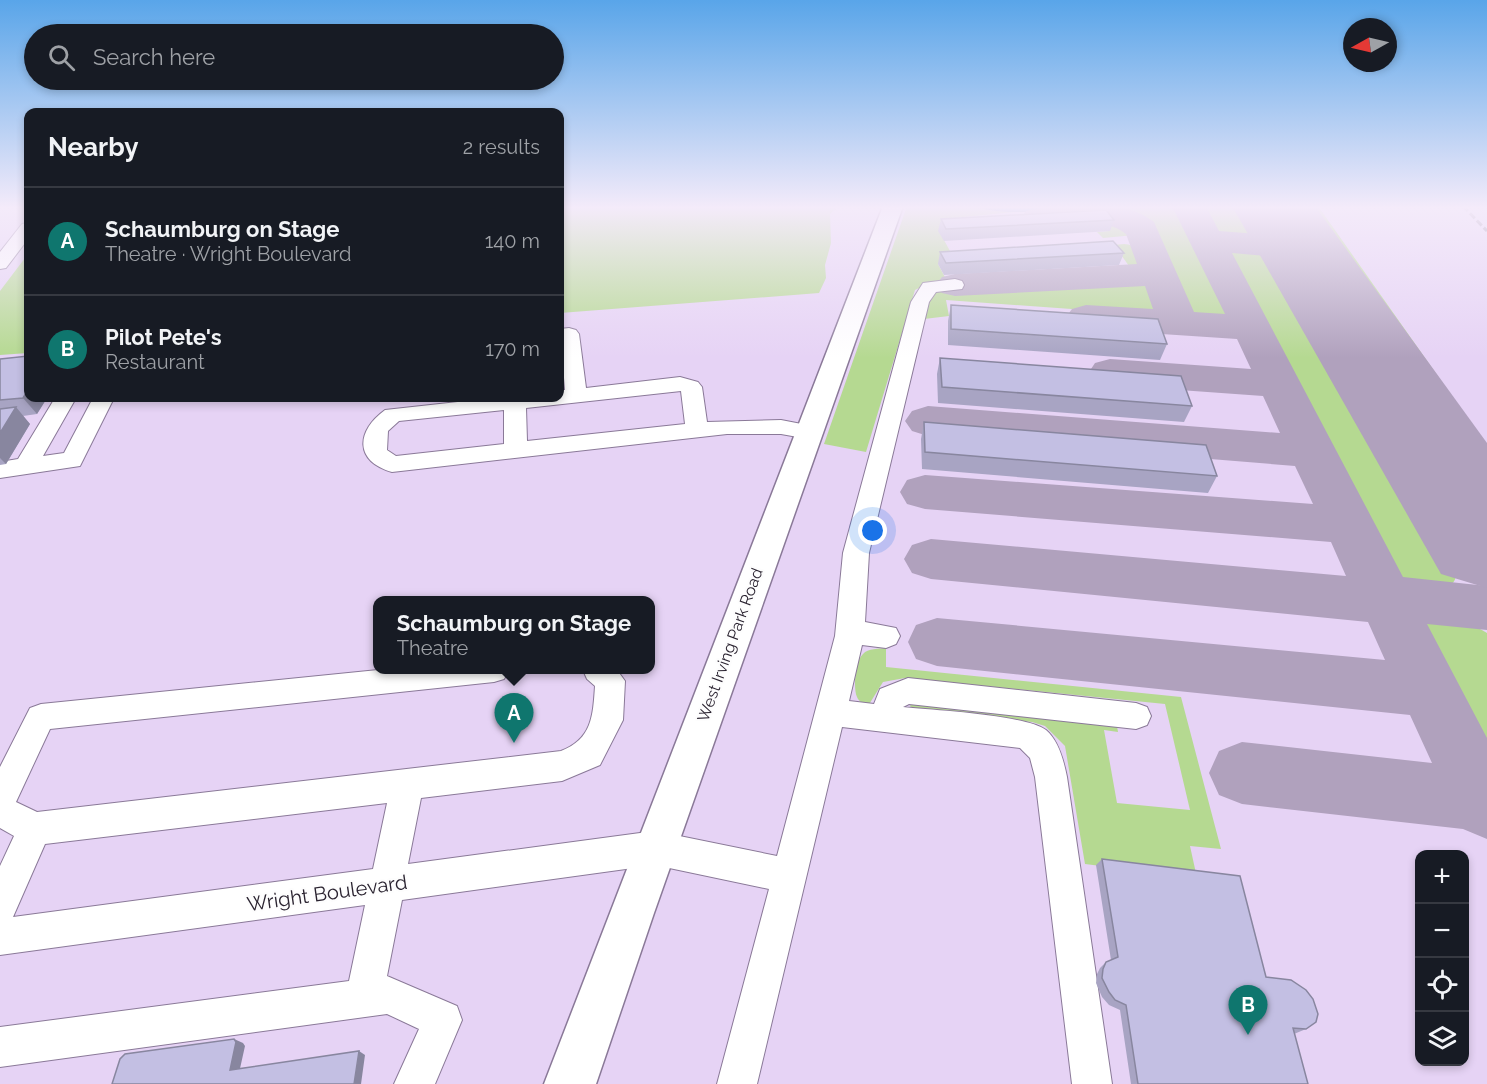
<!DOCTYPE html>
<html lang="en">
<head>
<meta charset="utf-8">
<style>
  body { margin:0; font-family:Raleway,sans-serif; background:#20242c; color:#f1f3f6 }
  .controls { position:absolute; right:18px; bottom:18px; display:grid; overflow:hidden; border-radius:12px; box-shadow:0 3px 9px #0003 }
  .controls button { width:54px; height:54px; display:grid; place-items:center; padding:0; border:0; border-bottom:2px solid #363941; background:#171b24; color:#f1f3f6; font:30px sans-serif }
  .compass { position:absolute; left:1343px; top:18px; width:54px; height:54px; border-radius:50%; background:#171b24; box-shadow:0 3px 9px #0003; rotate:262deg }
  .you { position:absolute; left:873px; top:531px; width:21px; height:21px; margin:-15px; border:4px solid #fff; border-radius:50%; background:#1a73e8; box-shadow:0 0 0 9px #1a73e833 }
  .badge { display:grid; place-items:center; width:39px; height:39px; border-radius:50%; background:#0f766e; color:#fff; font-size:20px; font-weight:700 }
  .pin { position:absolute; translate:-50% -50px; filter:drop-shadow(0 2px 3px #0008) }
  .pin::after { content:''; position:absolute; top:32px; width:21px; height:18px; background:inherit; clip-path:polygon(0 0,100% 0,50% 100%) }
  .popup { position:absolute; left:373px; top:596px; width:282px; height:78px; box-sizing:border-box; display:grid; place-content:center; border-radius:12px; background:#171b24; filter:drop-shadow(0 2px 4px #0005); font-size:20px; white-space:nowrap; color:#9ea1a6 }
  .popup b { font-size:22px; color:#f1f3f6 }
  .popup::after { content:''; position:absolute; left:50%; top:100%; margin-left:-12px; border:12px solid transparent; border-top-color:#171b24 }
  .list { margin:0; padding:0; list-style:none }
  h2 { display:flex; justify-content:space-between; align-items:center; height:78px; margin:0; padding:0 24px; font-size:26px }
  h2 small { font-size:20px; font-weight:400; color:#9ea1a6 }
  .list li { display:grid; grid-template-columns:39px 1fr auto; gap:18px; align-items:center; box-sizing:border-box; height:108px; padding:0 24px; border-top:2px solid #363941 }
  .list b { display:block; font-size:22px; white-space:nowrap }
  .list p { margin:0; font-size:20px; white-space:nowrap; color:#9ea1a6 }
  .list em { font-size:20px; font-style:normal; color:#9ea1a6 }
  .icon { flex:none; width:33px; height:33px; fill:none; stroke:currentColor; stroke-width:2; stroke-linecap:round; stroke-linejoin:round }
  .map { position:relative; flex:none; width:1487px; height:1084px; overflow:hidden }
  .search { position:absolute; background:#171b24; box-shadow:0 3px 9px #0003; left:24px; top:24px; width:540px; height:66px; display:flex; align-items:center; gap:15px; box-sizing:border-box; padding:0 21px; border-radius:33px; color:#9ea1a6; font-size:22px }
  .panel { position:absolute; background:#171b24; box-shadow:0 3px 9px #0003; left:24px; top:108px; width:540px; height:294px; border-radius:12px }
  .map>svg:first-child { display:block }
  .green { fill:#b5d991 }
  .water { fill:#248fea; stroke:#266fb2; stroke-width:1.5 }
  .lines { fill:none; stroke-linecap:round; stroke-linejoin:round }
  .taxiway { fill:#b0a1bd; fill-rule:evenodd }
  .runway { fill:#b0a1bd; fill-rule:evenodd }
  .minor-casing { stroke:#8a7998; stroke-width:2 }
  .major-casing { stroke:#8a7998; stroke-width:3 }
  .minor { fill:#fff; fill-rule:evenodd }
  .major { fill:#fff; fill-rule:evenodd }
  .rail { stroke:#7b6f85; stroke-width:3; stroke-dasharray:7 3; stroke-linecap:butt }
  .wall { fill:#a8a4c3 }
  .shaded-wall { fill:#88869f }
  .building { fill:#c3bfe3; stroke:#88869f; stroke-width:1.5 }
  .labels { text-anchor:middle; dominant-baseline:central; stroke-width:4.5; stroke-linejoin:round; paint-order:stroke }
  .street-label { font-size:16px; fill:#2a2330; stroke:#fdfdfd }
  .near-street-label { font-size:20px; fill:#2a2330; stroke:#fdfdfd }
</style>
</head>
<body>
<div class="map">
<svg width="1487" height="1084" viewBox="0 0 1487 1084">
  <rect width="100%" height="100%" fill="#e6d3f5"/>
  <path class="green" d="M560,206H839L830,214L831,243L825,265L826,278L819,293L560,313Z
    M907,206H1179L1228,310L1226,315C1170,338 1173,246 1142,221C1113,198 987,215 947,219L939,231L950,251L938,264L948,283L927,284L915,290L866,452L824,444Z
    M1200,206H1245L1255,224L1256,232C1226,246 1213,231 1200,206Z
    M1302,206H1318L1487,446V475Z
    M1100,218C1115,218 1131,218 1135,235L1103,238L1097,232L1109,231Z
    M1124,244C1141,246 1143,253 1149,268L1116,273L1107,270L1104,266H1129L1114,245Z
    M1235,248L1252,249L1278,262L1452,556C1469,594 1431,595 1405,583C1398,580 1393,573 1387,568L1226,253Z
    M28,254V353L0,355V291Z
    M1142,278L1154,284L1164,306V311L1141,314L946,300L949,316L924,319L927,302L934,292Z
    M1433,616C1453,619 1470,622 1487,633V760L1420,630L1421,623Z
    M886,648V667L1181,697L1221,849L1190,846L1197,878L1085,864L1065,746L1045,726L1032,722L923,712L911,709L910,704L916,703L1117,726L1118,732L1104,730L1117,803L1190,810L1165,704L905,678L883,682L868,706C864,704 859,702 857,697C853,688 855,661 863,654C868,648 879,649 886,648Z"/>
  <path class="water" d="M974,206H1079C1045,211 1007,215 974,206Z"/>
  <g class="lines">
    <path class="taxiway" d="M1057,206C1091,206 1126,200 1154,222L1194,312L1225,314L1172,206H1206L1219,231L1300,237L1313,240L1318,248L1313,256L1300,259L1232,253L1403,577L1487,586V630L1427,624L1487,738V839L1463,829L1242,804L1219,795L1209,773L1219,751L1242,742L1432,763L1410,715L937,666L916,659L908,642L916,625L937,618L1385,660L1368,622L931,579L912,573L904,559L912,545L931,539L1346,576L1331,542L925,509L907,504L900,492L907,480L925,475L1313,504L1295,466L928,436L912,431L905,421L912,411L928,406L1280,433L1263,396L1110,385L1095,381L1089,372L1095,363L1110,359L1251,369L1237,339L1086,329L1072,325L1066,317L1072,309L1086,305L1153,309L1145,286L955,296L942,293L936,285L942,277L955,274L1137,264L1126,234C1098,211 1058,233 1026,225L1021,218L1026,211Z"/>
    <path class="runway" d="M1232,206H1315L1487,443V588L1441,574Z"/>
    <defs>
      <path id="minor" d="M28,223V239L6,268L0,269V252L22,224Z
        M955,279L962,281L964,285L962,289L936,292L929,302L869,553L865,622L896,628L900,636L896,644L886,648L862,645L849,701L874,704L880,689L908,678L1136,703L1147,707L1151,716L1147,725L1136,729L909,704L903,707C933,710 1026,715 1046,730C1059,741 1064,762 1067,777L1112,1084H1072L1035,777L1030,758L1020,748L842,727L757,1084H717L769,889L655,865L402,900L387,976L457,1006L462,1020L435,1084H394L419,1029L387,1014L0,1067V1027L349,981L365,905L0,955V866L14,836L0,828V767L30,708L41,704L378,670H509L504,679L494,682L50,729L16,802L37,812L561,751C592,739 593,716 595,686L587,679L583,670H617L625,681L623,720L600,765L562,781L421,798L408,864L655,831L777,856L835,636L843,553L911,302L923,283ZM387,803L373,869L13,917L45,844Z
        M569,328L576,330L579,334L586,388L680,377L698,382L702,387L707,422L781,420L817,427L820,432L817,437L809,439L781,434H727L392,472C354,461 356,431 385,410L494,398H560V390H565L560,329ZM681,391L685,424L527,441L526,408ZM504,410V444L396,456L387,450L388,431L399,421Z
        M55,398H76L43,456L64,453L93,398H114L80,466L0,478V462L18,459Z"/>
      <path id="major" d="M883,206H903L654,913L596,1084H544Z"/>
    </defs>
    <use href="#minor" class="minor-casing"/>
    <use href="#major" class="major-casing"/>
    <use href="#minor" class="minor"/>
    <use href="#major" class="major"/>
    <path class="rail" d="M1463,206L1487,231"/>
  </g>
  <path class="wall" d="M941,219L1114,220L1110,231L944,241L938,231Z
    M940,252L1124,253L1119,265L944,275L938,264Z
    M951,305L1167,344L1160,360L948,345V321Z
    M940,358L1192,406L1184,422L938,403L937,374Z
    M0,359L28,398H47L37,414L23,416L30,424L6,464L0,465Z
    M924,422L1217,476L1208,493L922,469L921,439Z
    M1102,859L1266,977L1306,1029L1294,1034L1308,1084H1131L1120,1010L1109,1005L1102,997L1096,983L1097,974L1100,968L1106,962L1111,960L1096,865Z"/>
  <path class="shaded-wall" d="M28,390V398H47L37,414L23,398Z
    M16,407L30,424L6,464L0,458V433Z
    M234,1039L243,1043L245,1046L239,1073L230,1070Z
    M359,1051L365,1055L361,1084H354Z"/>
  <path class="building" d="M1106,210L1114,220L946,229L941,219Z
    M1113,241L1124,253L946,263L940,252Z
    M951,305L1158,319L1167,344L951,329Z
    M28,356V390L23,398L0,400V359Z
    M940,358L1181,376L1192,406L942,387Z
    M16,407L0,433V409Z
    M924,422L1206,445L1217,476L925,452Z
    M1102,859L1240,876L1266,977L1291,980L1306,990L1313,999L1318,1014L1316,1022L1306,1029L1293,1028L1308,1084H1138L1126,1005L1115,1000L1109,992L1102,978L1103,969L1106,962L1118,957Z
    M234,1039L236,1042L230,1070L359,1051L354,1084H112L120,1059L125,1054Z"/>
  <linearGradient id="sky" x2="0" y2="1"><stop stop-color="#59a5e9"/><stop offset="0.58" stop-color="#f4ebfa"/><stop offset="1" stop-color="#f4ebfa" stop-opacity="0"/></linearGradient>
  <rect width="1487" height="358" fill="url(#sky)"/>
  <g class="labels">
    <g class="street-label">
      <text transform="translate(730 645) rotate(-70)">West Irving Park Road</text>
    </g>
    <g class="near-street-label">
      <text transform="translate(327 893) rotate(-8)">Wright Boulevard</text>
    </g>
  </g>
</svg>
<div class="controls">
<button>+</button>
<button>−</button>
<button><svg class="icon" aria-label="locate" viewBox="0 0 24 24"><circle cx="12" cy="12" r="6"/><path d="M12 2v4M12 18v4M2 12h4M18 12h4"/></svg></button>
<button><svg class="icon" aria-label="layers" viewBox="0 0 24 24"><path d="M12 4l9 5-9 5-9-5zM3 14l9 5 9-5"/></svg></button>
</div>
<svg class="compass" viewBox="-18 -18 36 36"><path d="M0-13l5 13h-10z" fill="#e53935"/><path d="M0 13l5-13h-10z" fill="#9ea1a6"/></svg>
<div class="you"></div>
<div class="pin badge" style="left:514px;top:743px">A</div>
<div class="popup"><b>Schaumburg on Stage</b>Theatre</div>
<div class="pin badge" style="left:1248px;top:1035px">B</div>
<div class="search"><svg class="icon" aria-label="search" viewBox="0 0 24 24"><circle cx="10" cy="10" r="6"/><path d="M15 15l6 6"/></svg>Search here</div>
<section class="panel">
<h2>Nearby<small>2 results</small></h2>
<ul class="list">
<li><span class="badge">A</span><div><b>Schaumburg on Stage</b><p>Theatre · Wright Boulevard</p></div><em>140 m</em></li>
<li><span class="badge">B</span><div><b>Pilot Pete's</b><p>Restaurant</p></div><em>170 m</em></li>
</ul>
</section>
</div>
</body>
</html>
